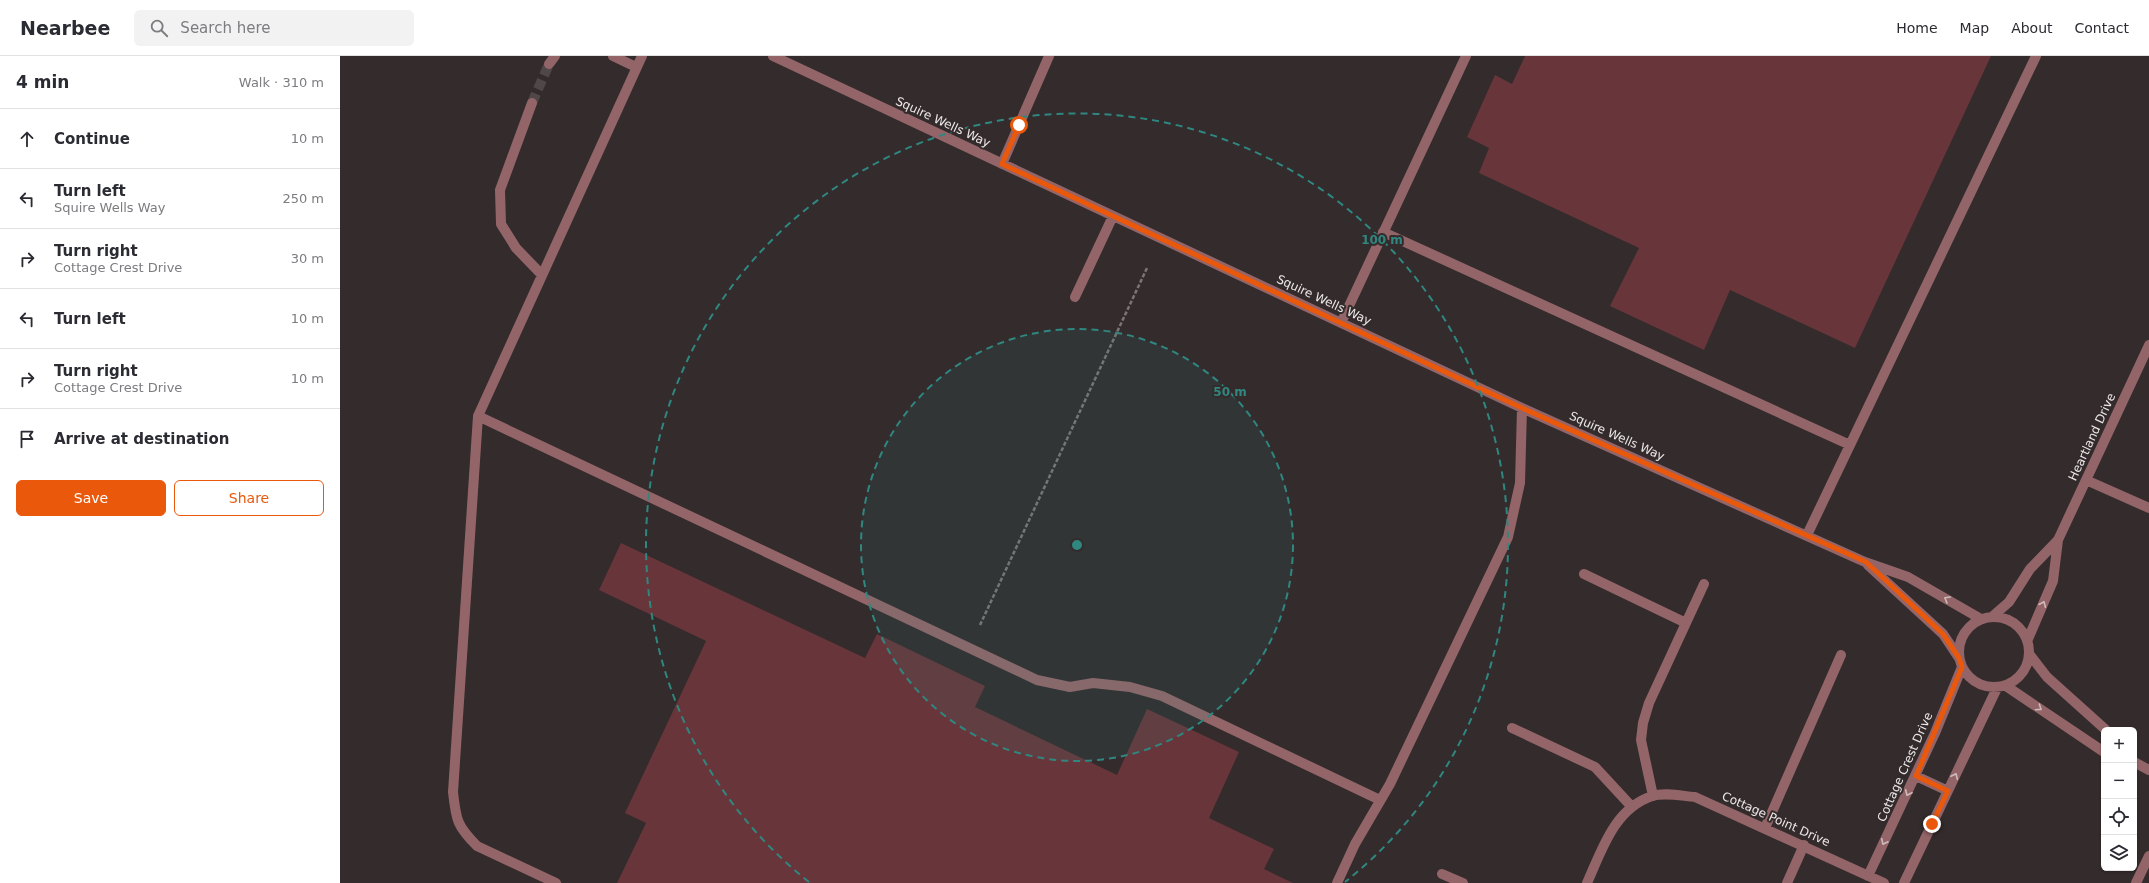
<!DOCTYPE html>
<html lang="en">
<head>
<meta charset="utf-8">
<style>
  body { margin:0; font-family:"DejaVu Sans",sans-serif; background:#f2f2f3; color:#2b2b33 }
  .controls { position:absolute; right:12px; bottom:12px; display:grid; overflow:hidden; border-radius:6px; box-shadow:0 1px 3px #0004 }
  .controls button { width:36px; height:36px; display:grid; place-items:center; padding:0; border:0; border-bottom:1px solid #e1e1e2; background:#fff; color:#2b2b33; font:20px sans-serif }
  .stop { position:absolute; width:12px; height:12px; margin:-9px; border:3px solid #ea580c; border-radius:50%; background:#fff }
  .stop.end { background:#ea580c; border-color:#fff; box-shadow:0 1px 4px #0008 }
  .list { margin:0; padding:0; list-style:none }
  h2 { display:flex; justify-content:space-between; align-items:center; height:52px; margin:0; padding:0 16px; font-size:17px }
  h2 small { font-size:13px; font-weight:400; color:#7c7c81 }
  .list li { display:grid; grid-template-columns:26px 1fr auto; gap:12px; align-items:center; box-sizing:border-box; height:60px; padding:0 16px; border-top:1px solid #e1e1e2 }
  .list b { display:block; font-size:15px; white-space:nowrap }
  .list p { margin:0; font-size:13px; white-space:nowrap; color:#7c7c81 }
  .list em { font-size:13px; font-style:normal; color:#7c7c81 }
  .actions { display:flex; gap:8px; padding:12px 16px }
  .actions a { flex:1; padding:9px 0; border:1px solid #ea580c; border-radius:6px; text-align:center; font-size:14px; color:#ea580c }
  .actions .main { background:#ea580c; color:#fff }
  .icon { flex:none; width:22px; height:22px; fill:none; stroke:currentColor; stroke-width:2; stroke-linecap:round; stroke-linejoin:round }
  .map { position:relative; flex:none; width:1809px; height:827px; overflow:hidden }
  header { display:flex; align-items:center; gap:24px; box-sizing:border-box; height:56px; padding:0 20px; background:#fff; border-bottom:1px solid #e1e1e2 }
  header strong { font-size:19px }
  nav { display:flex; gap:22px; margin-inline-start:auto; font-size:14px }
  .search { width:280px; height:36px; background:#f2f2f3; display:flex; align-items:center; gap:10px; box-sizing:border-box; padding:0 14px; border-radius:6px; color:#7c7c81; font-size:15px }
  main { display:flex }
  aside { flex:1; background:#fff }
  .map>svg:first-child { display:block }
  .building { fill:#68353a }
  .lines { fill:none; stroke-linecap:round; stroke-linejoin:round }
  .minor-tunnel { stroke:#4f4748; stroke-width:10; stroke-dasharray:10 5; stroke-linecap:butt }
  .path { stroke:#7c7575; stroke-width:2.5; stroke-dasharray:4 2; stroke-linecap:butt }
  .minor { stroke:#936568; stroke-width:10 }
  .oneway { stroke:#cebabb }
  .route { stroke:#ea580c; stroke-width:5 }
  .ring { fill:none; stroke:#308780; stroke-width:2; stroke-dasharray:7 5 }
  .labels { text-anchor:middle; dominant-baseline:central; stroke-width:4; stroke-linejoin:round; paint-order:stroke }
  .street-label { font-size:12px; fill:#ede8e8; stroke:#332b2c }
  .centre { fill:#308780; stroke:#332b2c; stroke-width:2 }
  .ring-label { font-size:12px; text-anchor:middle; font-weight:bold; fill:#308780; stroke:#332b2c; stroke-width:4; stroke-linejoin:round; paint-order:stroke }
</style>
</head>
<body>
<header>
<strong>Nearbee</strong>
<div class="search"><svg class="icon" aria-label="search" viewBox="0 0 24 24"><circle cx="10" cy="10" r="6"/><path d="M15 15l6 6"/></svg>Search here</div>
<nav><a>Home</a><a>Map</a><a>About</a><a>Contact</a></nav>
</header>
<main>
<aside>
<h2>4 min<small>Walk · 310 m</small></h2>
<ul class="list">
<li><svg class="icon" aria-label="ahead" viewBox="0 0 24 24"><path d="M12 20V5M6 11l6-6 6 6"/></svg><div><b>Continue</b></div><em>10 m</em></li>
<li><svg class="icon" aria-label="left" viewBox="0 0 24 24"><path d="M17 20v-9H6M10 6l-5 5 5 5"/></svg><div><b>Turn left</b><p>Squire Wells Way</p></div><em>250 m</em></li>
<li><svg class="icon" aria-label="right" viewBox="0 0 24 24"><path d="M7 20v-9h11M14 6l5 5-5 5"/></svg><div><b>Turn right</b><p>Cottage Crest Drive</p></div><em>30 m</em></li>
<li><svg class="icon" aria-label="left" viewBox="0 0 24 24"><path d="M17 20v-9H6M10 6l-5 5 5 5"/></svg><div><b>Turn left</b></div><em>10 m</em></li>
<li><svg class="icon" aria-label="right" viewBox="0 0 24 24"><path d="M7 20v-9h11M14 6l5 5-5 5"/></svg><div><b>Turn right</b><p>Cottage Crest Drive</p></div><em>10 m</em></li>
<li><svg class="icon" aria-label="arrive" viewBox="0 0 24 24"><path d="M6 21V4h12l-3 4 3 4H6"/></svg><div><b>Arrive at destination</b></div></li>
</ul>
<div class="actions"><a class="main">Save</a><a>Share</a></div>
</aside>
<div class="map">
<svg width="1809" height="827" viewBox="0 0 1809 827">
  <rect width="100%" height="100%" fill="#332b2c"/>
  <path class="building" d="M1185,0H1651L1515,292L1390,234L1364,294L1270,250L1299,192L1139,117L1149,92L1127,81L1155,19L1172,28Z
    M281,487L525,602L537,578L645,630L635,651L777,719L807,653L899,696L869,762L934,793L924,813L953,827H277L306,767L285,757L366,585L259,534Z"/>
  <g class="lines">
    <path class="minor-tunnel" d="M192,47L209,8"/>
    <path class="path" d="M640,569L807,212"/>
    <path class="minor" d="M273,0L296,11
      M433,0L1182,352L1525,506L1568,521L1641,563
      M209,8L215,0
      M192,47L160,134L161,168L176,192L202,219
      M662,108L709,0
      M1043,176L1510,389
      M735,241L773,160
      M1001,267L1126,0
      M138,360L697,624L730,631L753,627L790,631L822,640L1040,744
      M1746,424L1809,452
      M1467,479L1696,0
      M1528,509L1603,578L1619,602
      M1244,518L1346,567
      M1653,560L1669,546L1690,513L1718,484
      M1619 596a35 35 0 1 1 70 0a35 35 0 1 1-70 0Z
      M1688,583L1713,525L1718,484L1809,289
      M1690,599L1707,621L1766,674
      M1666,630L1764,696
      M1172,672L1255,711L1292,751
      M1794,706L1809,714
      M1576,720L1608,735
      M1313,740L1301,684L1303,667L1309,647L1364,528
      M1425,772L1501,599
      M1102,818L1123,827
      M1528,820L1595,677L1622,611
      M216,827L137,790C117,770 116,764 113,736L138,360L302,0
      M997,827L1015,788L1050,728L1168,481L1180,427L1182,352
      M1247,827C1262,794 1274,753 1312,740C1325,736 1342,740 1355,741L1544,827
      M1447,827L1464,789
      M1564,827L1657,632
      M1796,827L1809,800"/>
  </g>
  <defs><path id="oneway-chevron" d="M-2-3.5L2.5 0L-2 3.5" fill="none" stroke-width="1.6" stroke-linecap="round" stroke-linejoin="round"/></defs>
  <g class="oneway">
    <use href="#oneway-chevron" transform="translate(1607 543) rotate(-150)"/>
    <use href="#oneway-chevron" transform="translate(1703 548) rotate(-67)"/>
    <use href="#oneway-chevron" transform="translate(1699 652) rotate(34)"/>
    <use href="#oneway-chevron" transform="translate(1615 720) rotate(-65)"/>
    <use href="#oneway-chevron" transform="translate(1568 737) rotate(115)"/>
    <use href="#oneway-chevron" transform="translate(1544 786) rotate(116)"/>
  </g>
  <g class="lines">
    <path class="route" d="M679,69L662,108L1182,352L1526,506L1603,578L1619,602L1622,611L1576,720L1608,735L1592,768"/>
  </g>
  <circle cx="737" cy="489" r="216" fill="#308780" fill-opacity=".12"/>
  <g class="ring">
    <circle cx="737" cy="489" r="216"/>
    <path d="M469 826A431 431 0 1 1 1005 826"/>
  </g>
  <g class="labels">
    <g class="street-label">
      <text transform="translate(603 66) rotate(25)">Squire Wells Way</text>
      <text transform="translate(984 244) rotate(25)">Squire Wells Way</text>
      <text transform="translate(1277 380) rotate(24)">Squire Wells Way</text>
      <text transform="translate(1752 381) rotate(-65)">Heartland Drive</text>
      <text transform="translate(1565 711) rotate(-66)">Cottage Crest Drive</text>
      <text transform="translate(1436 763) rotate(24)">Cottage Point Drive</text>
    </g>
  </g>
  <circle cx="737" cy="489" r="6" class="centre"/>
  <g class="ring-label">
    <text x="1042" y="188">100 m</text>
    <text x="890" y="340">50 m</text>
  </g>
</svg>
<div class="controls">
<button>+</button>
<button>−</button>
<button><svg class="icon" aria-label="locate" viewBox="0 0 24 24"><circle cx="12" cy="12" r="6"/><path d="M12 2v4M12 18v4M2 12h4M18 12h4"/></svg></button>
<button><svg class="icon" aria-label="layers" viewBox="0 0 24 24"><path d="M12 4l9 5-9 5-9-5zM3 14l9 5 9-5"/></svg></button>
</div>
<div class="stop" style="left:679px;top:69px"></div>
<div class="stop end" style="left:1592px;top:768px"></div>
</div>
</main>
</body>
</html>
